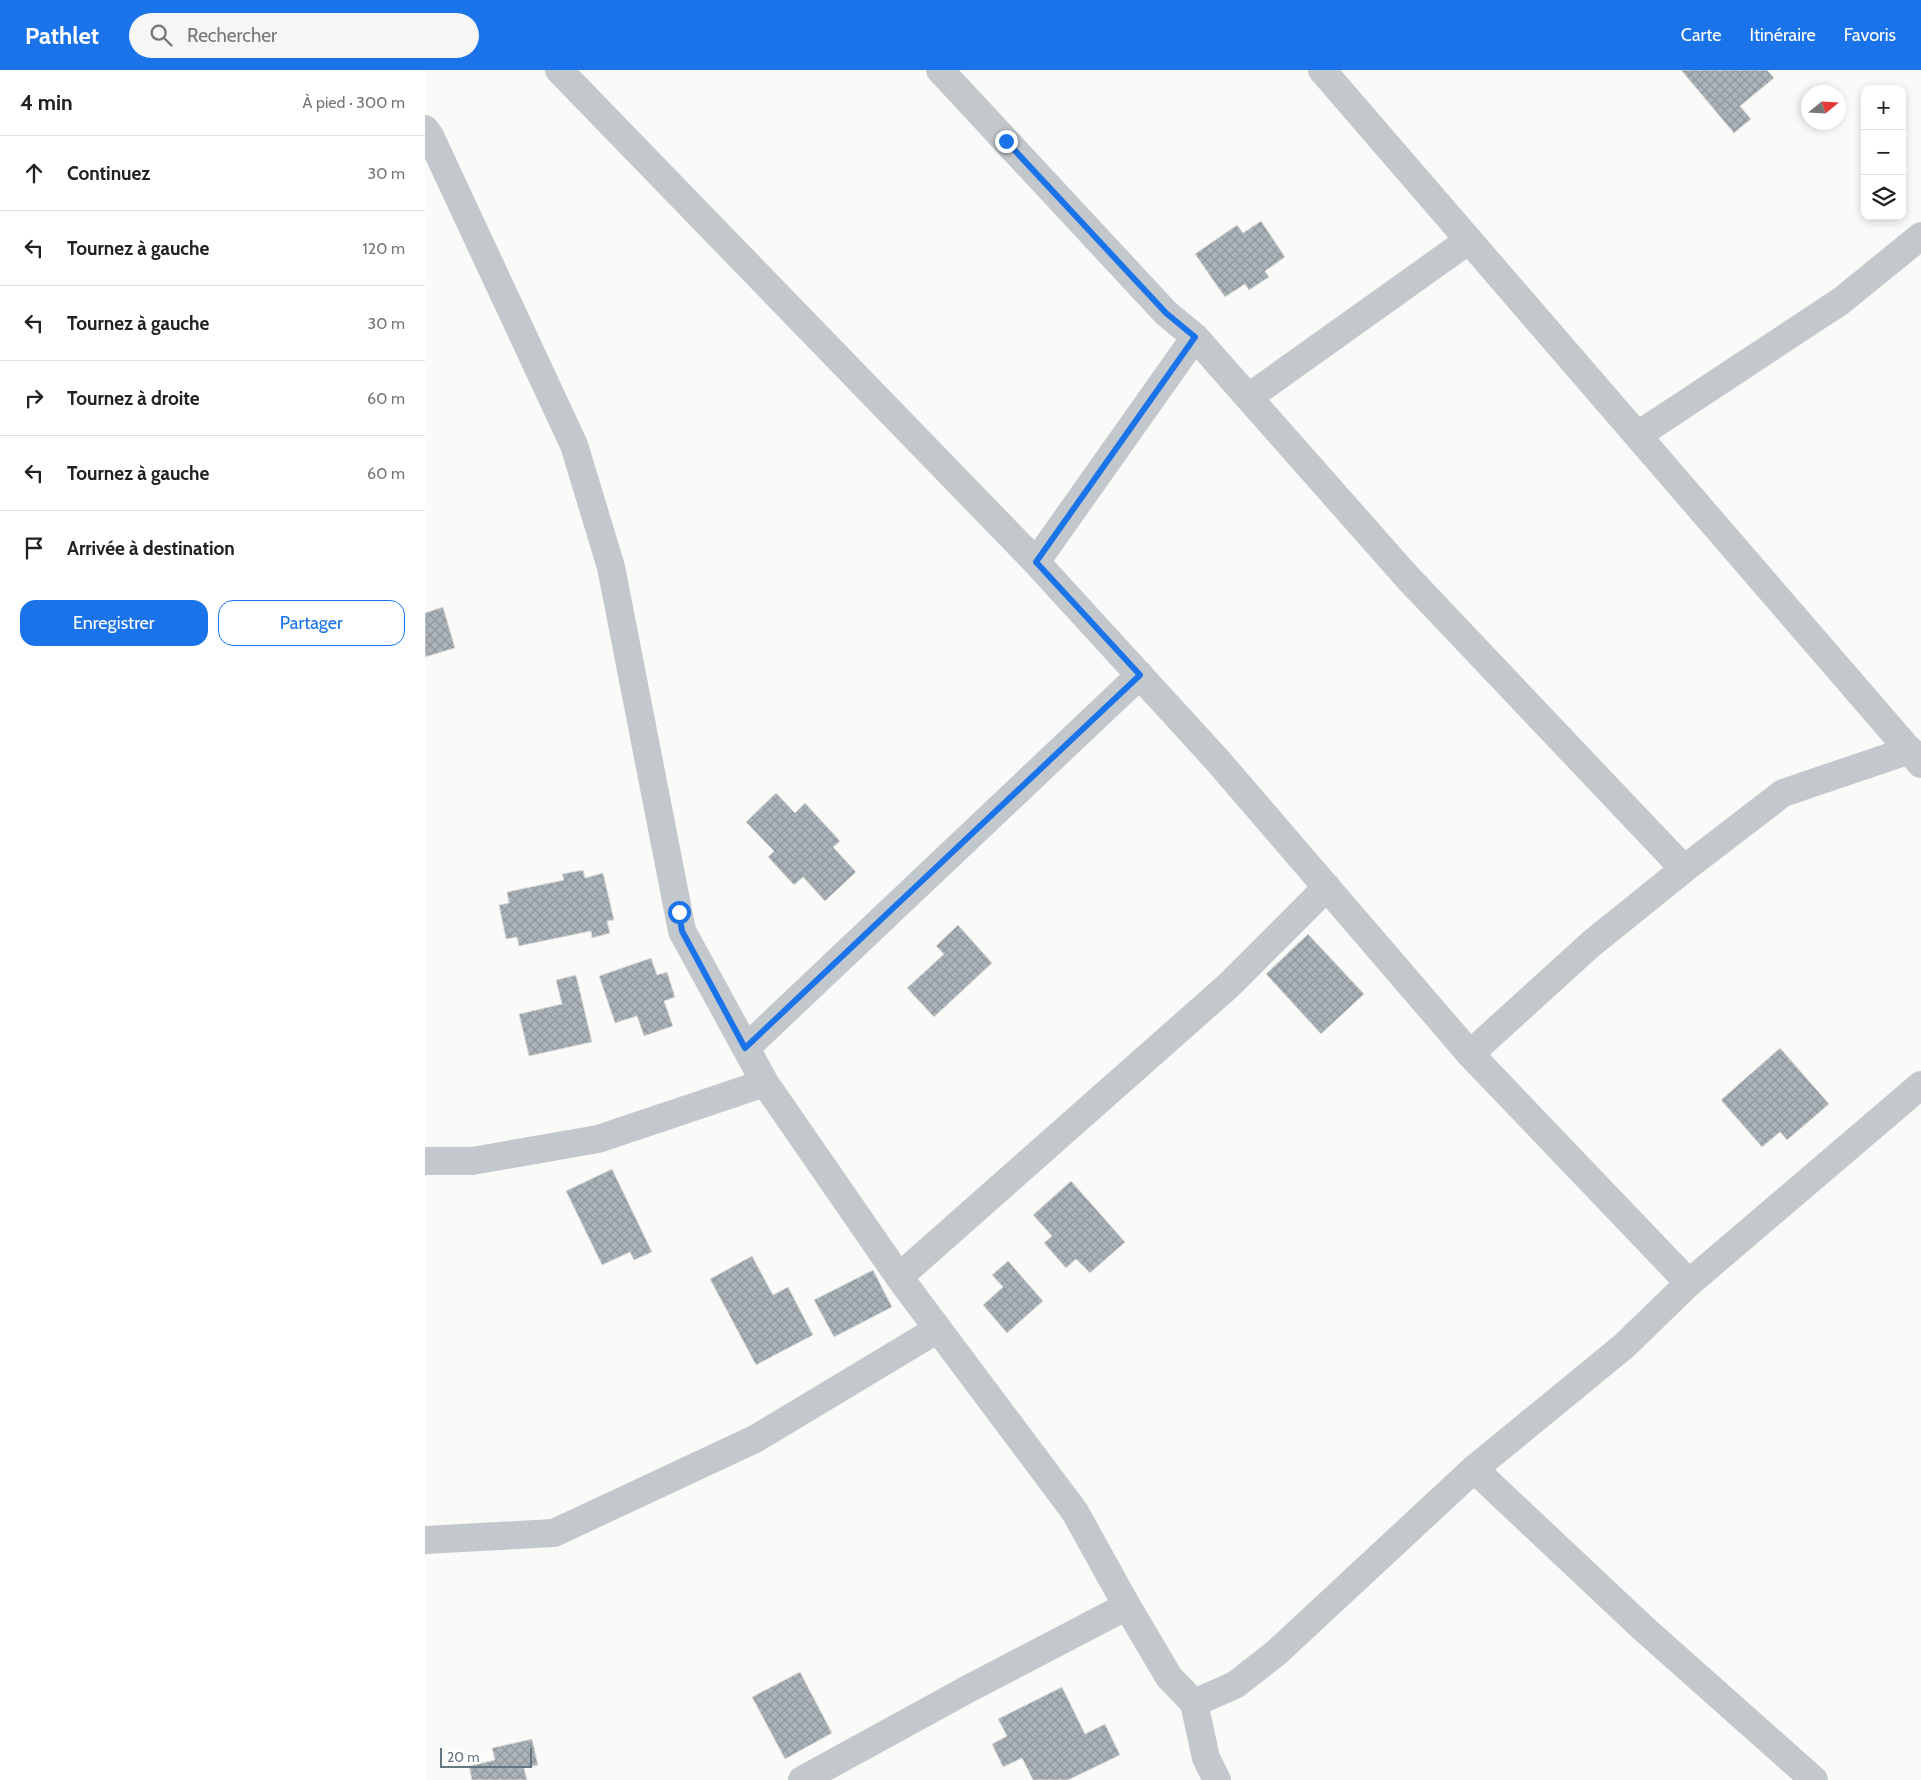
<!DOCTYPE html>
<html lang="fr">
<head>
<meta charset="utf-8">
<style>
  body { margin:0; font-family:Cabin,sans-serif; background:#f6f6f6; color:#222 }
  .controls { position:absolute; right:15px; top:15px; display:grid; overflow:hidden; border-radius:10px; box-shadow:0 2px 8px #0003 }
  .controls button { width:45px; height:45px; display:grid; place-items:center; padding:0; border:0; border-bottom:1px solid #e0e0e0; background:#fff; color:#222; font:25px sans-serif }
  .compass { position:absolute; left:1376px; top:15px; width:45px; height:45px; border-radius:50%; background:#fff; box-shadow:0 2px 8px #0003; rotate:72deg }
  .scale { position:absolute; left:15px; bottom:12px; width:92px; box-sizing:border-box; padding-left:5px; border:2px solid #657683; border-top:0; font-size:14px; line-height:18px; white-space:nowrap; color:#657683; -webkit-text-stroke:4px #fff; paint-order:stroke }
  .stop { position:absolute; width:15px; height:15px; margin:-11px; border:4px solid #1a73e8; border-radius:50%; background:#fff }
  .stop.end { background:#1a73e8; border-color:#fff; box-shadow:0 1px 5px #0008 }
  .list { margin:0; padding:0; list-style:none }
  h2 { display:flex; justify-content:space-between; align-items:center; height:65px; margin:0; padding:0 20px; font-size:21px }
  h2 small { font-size:16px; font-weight:400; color:#767676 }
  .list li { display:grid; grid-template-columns:32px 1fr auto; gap:15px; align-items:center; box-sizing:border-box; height:75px; padding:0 20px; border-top:1px solid #e0e0e0 }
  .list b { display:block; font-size:19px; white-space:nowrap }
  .list em { font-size:16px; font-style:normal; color:#767676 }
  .actions { display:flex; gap:10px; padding:15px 20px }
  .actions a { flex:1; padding:11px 0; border:1px solid #1a73e8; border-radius:15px; text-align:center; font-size:18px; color:#1a73e8 }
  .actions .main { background:#1a73e8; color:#fff }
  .icon { flex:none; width:28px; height:28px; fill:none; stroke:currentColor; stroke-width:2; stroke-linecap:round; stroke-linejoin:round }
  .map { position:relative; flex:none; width:1496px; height:1710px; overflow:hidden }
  header { display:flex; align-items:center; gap:30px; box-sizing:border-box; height:70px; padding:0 25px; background:#1a73e8; color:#fff }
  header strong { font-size:24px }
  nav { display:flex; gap:28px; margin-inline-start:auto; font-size:18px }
  .search { width:350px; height:45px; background:#f6f6f6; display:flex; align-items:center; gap:12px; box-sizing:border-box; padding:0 18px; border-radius:28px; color:#767676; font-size:19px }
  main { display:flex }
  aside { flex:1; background:#fff }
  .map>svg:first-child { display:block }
  .building { fill:url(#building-cross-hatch); stroke:#dcdcda }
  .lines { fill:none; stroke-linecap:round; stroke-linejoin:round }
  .street { stroke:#c3c8cc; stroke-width:28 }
  .route { stroke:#1a73e8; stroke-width:6 }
</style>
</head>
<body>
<header>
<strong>Pathlet</strong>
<div class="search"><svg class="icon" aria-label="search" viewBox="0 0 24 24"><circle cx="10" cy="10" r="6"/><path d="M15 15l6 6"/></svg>Rechercher</div>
<nav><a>Carte</a><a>Itinéraire</a><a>Favoris</a></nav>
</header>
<main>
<aside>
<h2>4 min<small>À pied · 300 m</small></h2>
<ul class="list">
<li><svg class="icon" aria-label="ahead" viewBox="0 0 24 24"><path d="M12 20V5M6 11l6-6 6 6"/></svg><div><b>Continuez</b></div><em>30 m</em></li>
<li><svg class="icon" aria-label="left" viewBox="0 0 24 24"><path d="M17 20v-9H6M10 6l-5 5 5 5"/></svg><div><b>Tournez à gauche</b></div><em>120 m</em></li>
<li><svg class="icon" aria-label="left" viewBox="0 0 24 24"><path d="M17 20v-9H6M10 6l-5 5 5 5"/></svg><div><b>Tournez à gauche</b></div><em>30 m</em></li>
<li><svg class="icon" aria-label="right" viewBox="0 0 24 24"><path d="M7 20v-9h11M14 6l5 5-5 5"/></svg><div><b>Tournez à droite</b></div><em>60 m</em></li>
<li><svg class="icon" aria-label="left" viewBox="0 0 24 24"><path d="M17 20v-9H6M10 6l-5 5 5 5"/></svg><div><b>Tournez à gauche</b></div><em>60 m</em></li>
<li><svg class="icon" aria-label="arrive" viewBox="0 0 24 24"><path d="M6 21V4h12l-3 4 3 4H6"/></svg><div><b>Arrivée à destination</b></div></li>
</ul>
<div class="actions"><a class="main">Enregistrer</a><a>Partager</a></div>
</aside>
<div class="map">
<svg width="1496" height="1710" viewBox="0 0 1496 1710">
  <defs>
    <pattern id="building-cross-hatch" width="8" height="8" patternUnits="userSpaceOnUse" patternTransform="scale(1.25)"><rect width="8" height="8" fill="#aab3b9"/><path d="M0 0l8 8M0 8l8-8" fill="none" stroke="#8e969c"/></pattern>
  </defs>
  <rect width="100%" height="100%" fill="#fafaf8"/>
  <path class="building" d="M1256,0H1342L1349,8L1315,36L1326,49L1309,63Z
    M836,151L860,187L840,201L844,207L824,220L820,214L800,227L770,184L812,155L818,163Z
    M18,537L30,578L0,587V543Z
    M351,723L370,743L380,733L415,771L408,777L431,802L400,831L378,807L369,815L343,787L349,781L321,752Z
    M158,800L160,808L178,803L189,850L182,851L185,863L167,868L166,861L94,876L92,867L81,869L74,835L84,833L82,822L139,810L137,804Z
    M533,855L567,893L509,947L482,918L519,884L511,876Z
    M883,864L939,924L896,964L841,904Z
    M226,888L232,905L242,902L250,927L239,931L248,956L219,966L212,946L190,953L174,906Z
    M151,905L167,972L104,986L94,944L137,934L131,910Z
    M1355,978L1404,1034L1362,1070L1355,1062L1337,1077L1296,1030Z
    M187,1099L227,1182L209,1190L205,1182L177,1195L141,1121Z
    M646,1111L700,1172L665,1203L651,1189L641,1198L619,1173L627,1166L608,1145Z
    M327,1186L348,1225L363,1217L388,1265L331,1295L285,1209Z
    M583,1191L618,1231L582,1263L558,1235L578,1217L567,1205Z
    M448,1200L467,1237L409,1267L389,1230Z
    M375,1602L407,1663L360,1689L327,1627Z
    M637,1617L660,1664L680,1654L695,1685L643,1710H608L597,1688L578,1697L567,1674L582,1666L573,1649Z
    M107,1669L113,1695L99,1698L102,1710H47L44,1696L70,1690L67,1678Z"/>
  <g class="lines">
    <path class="street" d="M134,0L611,492L793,691L1045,984L1264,1213
      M515,0L741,243L770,267L983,508L1259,799
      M897,0L1496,694
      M0,59L5,66L149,375L186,497L257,861L340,1013L474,1207L650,1442L702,1536L744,1607L769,1633L781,1688L792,1710
      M824,327L1044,170
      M1213,365L1416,231L1496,166
      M611,492L770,267
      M321,978L715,605
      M1045,984L1166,874L1259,799L1358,723L1485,680
      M0,1091H47L173,1069L340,1013
      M474,1207L803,916L902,817
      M1049,1399L1218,1558L1389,1710
      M0,1470L129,1463L330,1369L513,1259
      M769,1633L810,1615L851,1583L1049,1399L1199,1276L1264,1213L1496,1015
      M377,1710L543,1619L702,1536"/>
  </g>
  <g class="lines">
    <path class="route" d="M254,842L257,861L320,978L715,605L611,492L770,267L741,243L581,71"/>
  </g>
</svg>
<div class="controls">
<button>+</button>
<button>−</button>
<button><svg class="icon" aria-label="layers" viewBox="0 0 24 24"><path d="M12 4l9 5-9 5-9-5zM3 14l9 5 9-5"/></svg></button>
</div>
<svg class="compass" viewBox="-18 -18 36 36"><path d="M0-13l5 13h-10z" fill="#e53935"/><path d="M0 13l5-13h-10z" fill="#767676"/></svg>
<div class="scale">20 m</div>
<div class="stop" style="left:254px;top:842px"></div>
<div class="stop end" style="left:581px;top:71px"></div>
</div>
</main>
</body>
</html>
